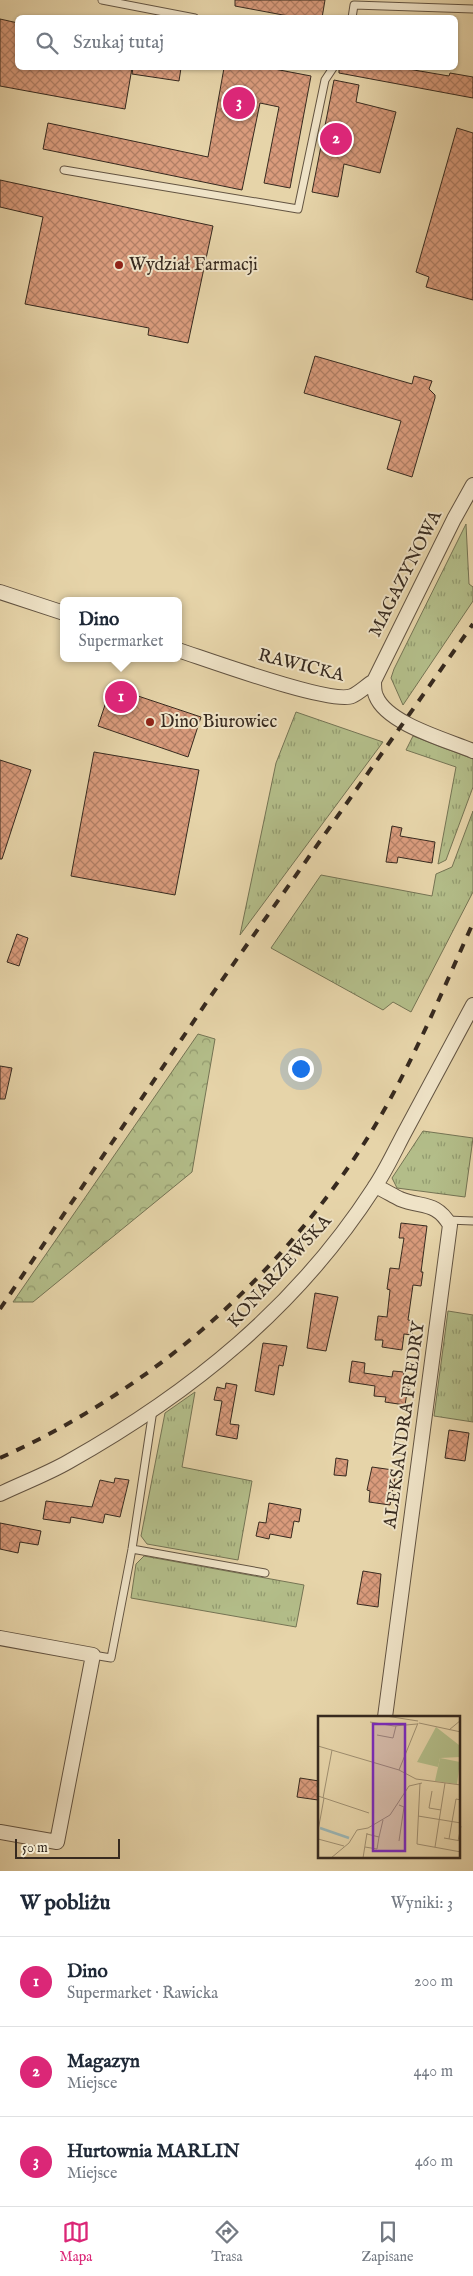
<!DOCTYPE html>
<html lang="pl">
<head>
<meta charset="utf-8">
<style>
  body { margin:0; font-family:"IM FELL English",serif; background:#f6f6f7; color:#1f2937 }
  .scale { position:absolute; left:15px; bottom:12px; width:105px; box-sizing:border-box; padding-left:5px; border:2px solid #372a1f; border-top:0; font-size:14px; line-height:18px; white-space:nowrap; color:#372a1f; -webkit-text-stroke:4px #efe3c7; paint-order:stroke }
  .you { position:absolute; left:300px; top:1068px; width:18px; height:18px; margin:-12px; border:4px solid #fff; border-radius:50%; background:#1a73e8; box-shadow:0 0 0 8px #1a73e833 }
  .badge { display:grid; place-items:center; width:32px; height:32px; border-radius:50%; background:#db2777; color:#fff; font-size:16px; font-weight:700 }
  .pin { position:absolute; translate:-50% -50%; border:2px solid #fff; box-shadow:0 1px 5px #0006 }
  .popup { position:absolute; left:60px; top:597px; width:122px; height:65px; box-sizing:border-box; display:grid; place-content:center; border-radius:8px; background:#fff; filter:drop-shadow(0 1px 4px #0005); font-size:16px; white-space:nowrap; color:#747a83 }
  .popup b { font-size:19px; color:#1f2937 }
  .popup::after { content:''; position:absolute; left:50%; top:100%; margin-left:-10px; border:10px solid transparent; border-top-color:#fff }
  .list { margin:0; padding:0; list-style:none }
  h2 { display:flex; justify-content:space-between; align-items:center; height:65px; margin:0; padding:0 20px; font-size:21px }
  h2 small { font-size:16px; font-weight:400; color:#747a83 }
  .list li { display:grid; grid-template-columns:32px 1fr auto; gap:15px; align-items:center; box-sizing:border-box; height:90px; padding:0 20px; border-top:1px solid #e0e1e3 }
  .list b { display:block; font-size:19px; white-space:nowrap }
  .list p { margin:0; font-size:16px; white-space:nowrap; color:#747a83 }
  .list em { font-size:16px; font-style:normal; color:#747a83 }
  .icon { flex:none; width:28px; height:28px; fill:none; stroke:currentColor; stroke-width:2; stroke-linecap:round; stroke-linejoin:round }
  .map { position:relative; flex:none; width:473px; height:1871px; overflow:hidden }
  .search { position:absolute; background:#fff; box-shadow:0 1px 4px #0004; left:15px; right:15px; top:15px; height:55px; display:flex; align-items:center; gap:12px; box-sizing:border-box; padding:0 18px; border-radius:8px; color:#747a83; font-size:19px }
  .sheet { height:335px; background:#fff }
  nav { display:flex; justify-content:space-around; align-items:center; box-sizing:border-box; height:70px; border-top:1px solid #e0e1e3; background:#fff; font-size:14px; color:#747a83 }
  nav a { display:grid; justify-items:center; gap:2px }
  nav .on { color:#db2777 }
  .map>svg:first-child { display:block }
  .grass { fill:url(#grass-tufts); stroke:#757454 }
  .forest { fill:url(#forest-crowns); stroke:#757454 }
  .building { fill:url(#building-cross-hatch); stroke:#372a1f }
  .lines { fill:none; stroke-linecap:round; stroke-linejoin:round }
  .lane-casing { stroke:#635442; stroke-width:9 }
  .street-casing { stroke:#635442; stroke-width:16 }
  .lane { stroke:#efe3c7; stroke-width:7 }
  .street { stroke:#efe3c7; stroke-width:14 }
  .rail { stroke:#372a1f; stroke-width:4; stroke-dasharray:9 9; stroke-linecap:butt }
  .poi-dot { fill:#8f2418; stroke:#efe3c7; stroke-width:2 }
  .labels { text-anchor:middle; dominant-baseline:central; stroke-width:4; stroke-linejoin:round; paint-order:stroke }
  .poi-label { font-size:18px; fill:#372a1f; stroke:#efe3c7; text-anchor:start }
  .street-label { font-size:18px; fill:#372a1f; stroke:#efe3c7 }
  .inset-river { fill:none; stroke:#9bb5b4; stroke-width:2.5 }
  .inset-road { fill:none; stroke:#a09072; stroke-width:1 }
  .view { fill:#7b2cbf; fill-opacity:0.15; stroke:#7b2cbf; stroke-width:2.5 }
  .inset-edge { fill:none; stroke:#372a1f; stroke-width:2.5 }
</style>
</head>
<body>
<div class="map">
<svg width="473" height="1871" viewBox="0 0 473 1871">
  <defs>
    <pattern id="grass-tufts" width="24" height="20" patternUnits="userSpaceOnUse" patternTransform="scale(1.25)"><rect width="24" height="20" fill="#b3bd89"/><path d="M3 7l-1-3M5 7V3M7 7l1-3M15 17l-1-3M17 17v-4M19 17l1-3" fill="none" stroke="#929a6f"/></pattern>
    <pattern id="forest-crowns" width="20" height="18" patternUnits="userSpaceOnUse" patternTransform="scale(1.25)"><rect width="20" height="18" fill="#b3bd89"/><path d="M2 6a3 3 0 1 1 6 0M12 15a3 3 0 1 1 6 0" fill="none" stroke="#929a6f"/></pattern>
    <pattern id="building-cross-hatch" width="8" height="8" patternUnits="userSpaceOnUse" patternTransform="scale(1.25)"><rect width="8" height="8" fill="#d99b7c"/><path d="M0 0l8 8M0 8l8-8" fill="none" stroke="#b17f65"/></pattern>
  </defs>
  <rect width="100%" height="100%" fill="#e6d4a9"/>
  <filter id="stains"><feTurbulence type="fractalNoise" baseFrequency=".004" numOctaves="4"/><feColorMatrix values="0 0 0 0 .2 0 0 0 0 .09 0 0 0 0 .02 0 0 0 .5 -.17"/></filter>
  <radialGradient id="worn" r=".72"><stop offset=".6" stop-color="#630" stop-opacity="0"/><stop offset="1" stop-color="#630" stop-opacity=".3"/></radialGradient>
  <path class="grass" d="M466,524L469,584L473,587V601L403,705L391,678L394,669Z
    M296,712L383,742L240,935L276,763Z
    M413,736L473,759V787L446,860L438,864L456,767L406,750Z
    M473,811V892L411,1012L393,1002L383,1010L271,948L321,875L432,896L436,874L452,867Z
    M423,1131L473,1138L465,1197L397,1188L392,1178Z
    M448,1311L473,1315V1422L434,1416Z
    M195,1392L182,1467L252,1481L238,1560L147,1544L141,1536L165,1413Z
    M144,1556L304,1585L296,1627L131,1598L136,1564Z"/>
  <path class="forest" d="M198,1034L215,1039L192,1172L33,1302H13Z"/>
  <path class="building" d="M235,0H325L322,18H299L235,6Z
    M0,19L18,23V68H132L125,109L0,86Z
    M133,68H181L179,81L132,74Z
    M224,68H269L311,76L290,188L264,183L279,107L260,103L242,190L43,149L48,123L208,157Z
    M339,68H402L449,76L450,73L473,77V98L339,73Z
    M334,80L359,85L356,102L396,112L380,173L344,164L338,197L312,192Z
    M457,128L473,133V300L426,287L429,277L416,272Z
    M0,180L213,226L188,343L148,335L149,328L25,304L43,217L0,207Z
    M315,356L412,384L414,376L432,381L429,389L435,395V398L412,477L387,469L401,421L304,393Z
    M111,687L201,717L188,757L98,726Z
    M94,752L199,770L175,895L71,876Z
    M0,760L31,770L2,859H0Z
    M392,826L402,828L400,836L435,842L432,863L398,857L397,863L386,862Z
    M17,934L28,938L19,966L7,962Z
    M0,1066L12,1068L5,1099H0Z
    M401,1223L427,1226L421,1272H423L421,1286L413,1285L408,1320L414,1321L412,1335L404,1334L402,1350L382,1347L383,1340H375L378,1316L387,1317L390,1290L387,1289L390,1268L399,1269L404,1238H399Z
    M315,1293L338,1297L326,1351L307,1348Z
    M263,1343L287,1346L283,1366L279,1365L274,1395L255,1391Z
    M352,1361L365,1363L364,1373L392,1377L393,1371L404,1372L403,1379L409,1380L405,1405L385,1402L386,1397L374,1396L375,1386L349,1382Z
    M226,1383L237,1385L230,1424L239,1425L237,1439L216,1435L222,1401L214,1400L217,1387L225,1389Z
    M449,1430L469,1433L465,1461L445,1458Z
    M336,1458L348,1460L346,1476L334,1475Z
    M372,1467L393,1470L392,1477L395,1478L390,1505L369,1502L370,1491L367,1490Z
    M115,1478L129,1480L120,1517L105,1514L103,1523L71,1517L70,1523L43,1519L46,1501L92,1507L100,1480L114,1483Z
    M269,1503L301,1509L299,1522L294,1521L291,1538L270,1534L269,1539L256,1536L259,1522L266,1523Z
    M0,1523L41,1531L38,1545L20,1542L18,1553L0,1549Z
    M363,1571L381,1574L378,1607L357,1604Z
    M300,1778L319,1781L318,1800L297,1797Z"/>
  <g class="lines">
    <defs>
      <path id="lane" d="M102,0L195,18
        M352,18L354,5L473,9
        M64,170L298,209L325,80L333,68
        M447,1220L473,1221
        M132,1549L265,1573
        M93,1655L111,1658L132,1549L153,1410"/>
      <path id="street" d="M0,592L64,613
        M178,650C206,659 331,705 352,696C359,693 367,685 374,681L454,519L473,485
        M374,681C374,686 374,692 376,696C387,724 447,740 473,751
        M375,1186C384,1190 392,1195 400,1199C422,1208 436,1201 450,1225L385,1717
        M0,1494C23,1483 47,1474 68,1462C191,1393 297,1307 374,1188C387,1169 396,1148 407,1128C429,1087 451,1046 473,1005
        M0,1638L93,1655L57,1842L0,1832"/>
    </defs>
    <use href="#lane" class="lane-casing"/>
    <use href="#street" class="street-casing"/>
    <use href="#lane" class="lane"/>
    <use href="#street" class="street"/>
    <path class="rail" d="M0,1309L208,1000L473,624
      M0,1458C153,1389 281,1277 370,1134C411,1067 441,994 473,923"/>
  </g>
  <g class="poi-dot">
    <circle cx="119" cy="265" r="5"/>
    <circle cx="150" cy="722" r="5"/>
  </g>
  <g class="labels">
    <g class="poi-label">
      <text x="129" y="265">Wydział Farmacji</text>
      <text x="160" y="722">Dino Biurowiec</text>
    </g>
    <g class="street-label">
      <text transform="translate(406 574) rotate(-63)">MAGAZYNOWA</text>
      <text transform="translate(301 666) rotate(14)">RAWICKA</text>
      <text transform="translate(280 1272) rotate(-48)">KONARZEWSKA</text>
      <text transform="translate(405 1425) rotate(-82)">ALEKSANDRA FREDRY</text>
    </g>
  </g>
  <g transform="translate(318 1716)">
    <rect width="142" height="142" fill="#e6d4a9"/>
    <path d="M122,42L142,46L139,68L117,65Z" fill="#b3bd89"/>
    <path d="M118,11L141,29L142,41L122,42L120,51L99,46Z" fill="#b3bd89"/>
    <path class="inset-river" d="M2,112L31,122"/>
    <path class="inset-road" d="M68,0L100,5M52,6L76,10L99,8M101,7L143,16M131,14L143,4M59,19L75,22L78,10M0,30L81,54L98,63L143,69M81,54L100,7M102,67L99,128L143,136M114,75L111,92L123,94M0,80L51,97M5,82L14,34M81,89L86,91L81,125M100,100L143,107M0,115L6,82M61,121L65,104M126,122L143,125M0,123L26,130M131,123L138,83L143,84M140,125L143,110M47,131L59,133L61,121L49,118M117,131L127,67M13,142L31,127L39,114L50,112L72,99L91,70L104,67M45,142L49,117"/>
    <path class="view" d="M55,8H87V135H55Z"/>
    <rect width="142" height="142" class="inset-edge"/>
  </g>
  <rect width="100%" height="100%" filter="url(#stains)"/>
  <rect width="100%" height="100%" fill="url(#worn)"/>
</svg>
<div class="scale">50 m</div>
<div class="you"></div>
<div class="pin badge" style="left:121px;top:697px">1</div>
<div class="popup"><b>Dino</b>Supermarket</div>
<div class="pin badge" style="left:336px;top:139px">2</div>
<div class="pin badge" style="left:239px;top:103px">3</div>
<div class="search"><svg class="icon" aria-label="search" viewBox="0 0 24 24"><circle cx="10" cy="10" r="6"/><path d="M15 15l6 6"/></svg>Szukaj tutaj</div>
</div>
<section class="sheet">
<h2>W pobliżu<small>Wyniki: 3</small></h2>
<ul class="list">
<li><span class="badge">1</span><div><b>Dino</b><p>Supermarket · Rawicka</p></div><em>200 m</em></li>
<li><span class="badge">2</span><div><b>Magazyn</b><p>Miejsce</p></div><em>440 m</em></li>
<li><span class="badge">3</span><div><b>Hurtownia MARLIN</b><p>Miejsce</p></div><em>460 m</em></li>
</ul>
</section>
<nav>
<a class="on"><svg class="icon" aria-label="map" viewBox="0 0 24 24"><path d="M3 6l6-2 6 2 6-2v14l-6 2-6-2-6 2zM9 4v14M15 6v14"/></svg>Mapa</a>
<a><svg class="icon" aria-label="directions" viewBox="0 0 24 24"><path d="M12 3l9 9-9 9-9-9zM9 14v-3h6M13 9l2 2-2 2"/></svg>Trasa</a>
<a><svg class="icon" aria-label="saved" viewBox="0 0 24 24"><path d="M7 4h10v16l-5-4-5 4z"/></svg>Zapisane</a>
</nav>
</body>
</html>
